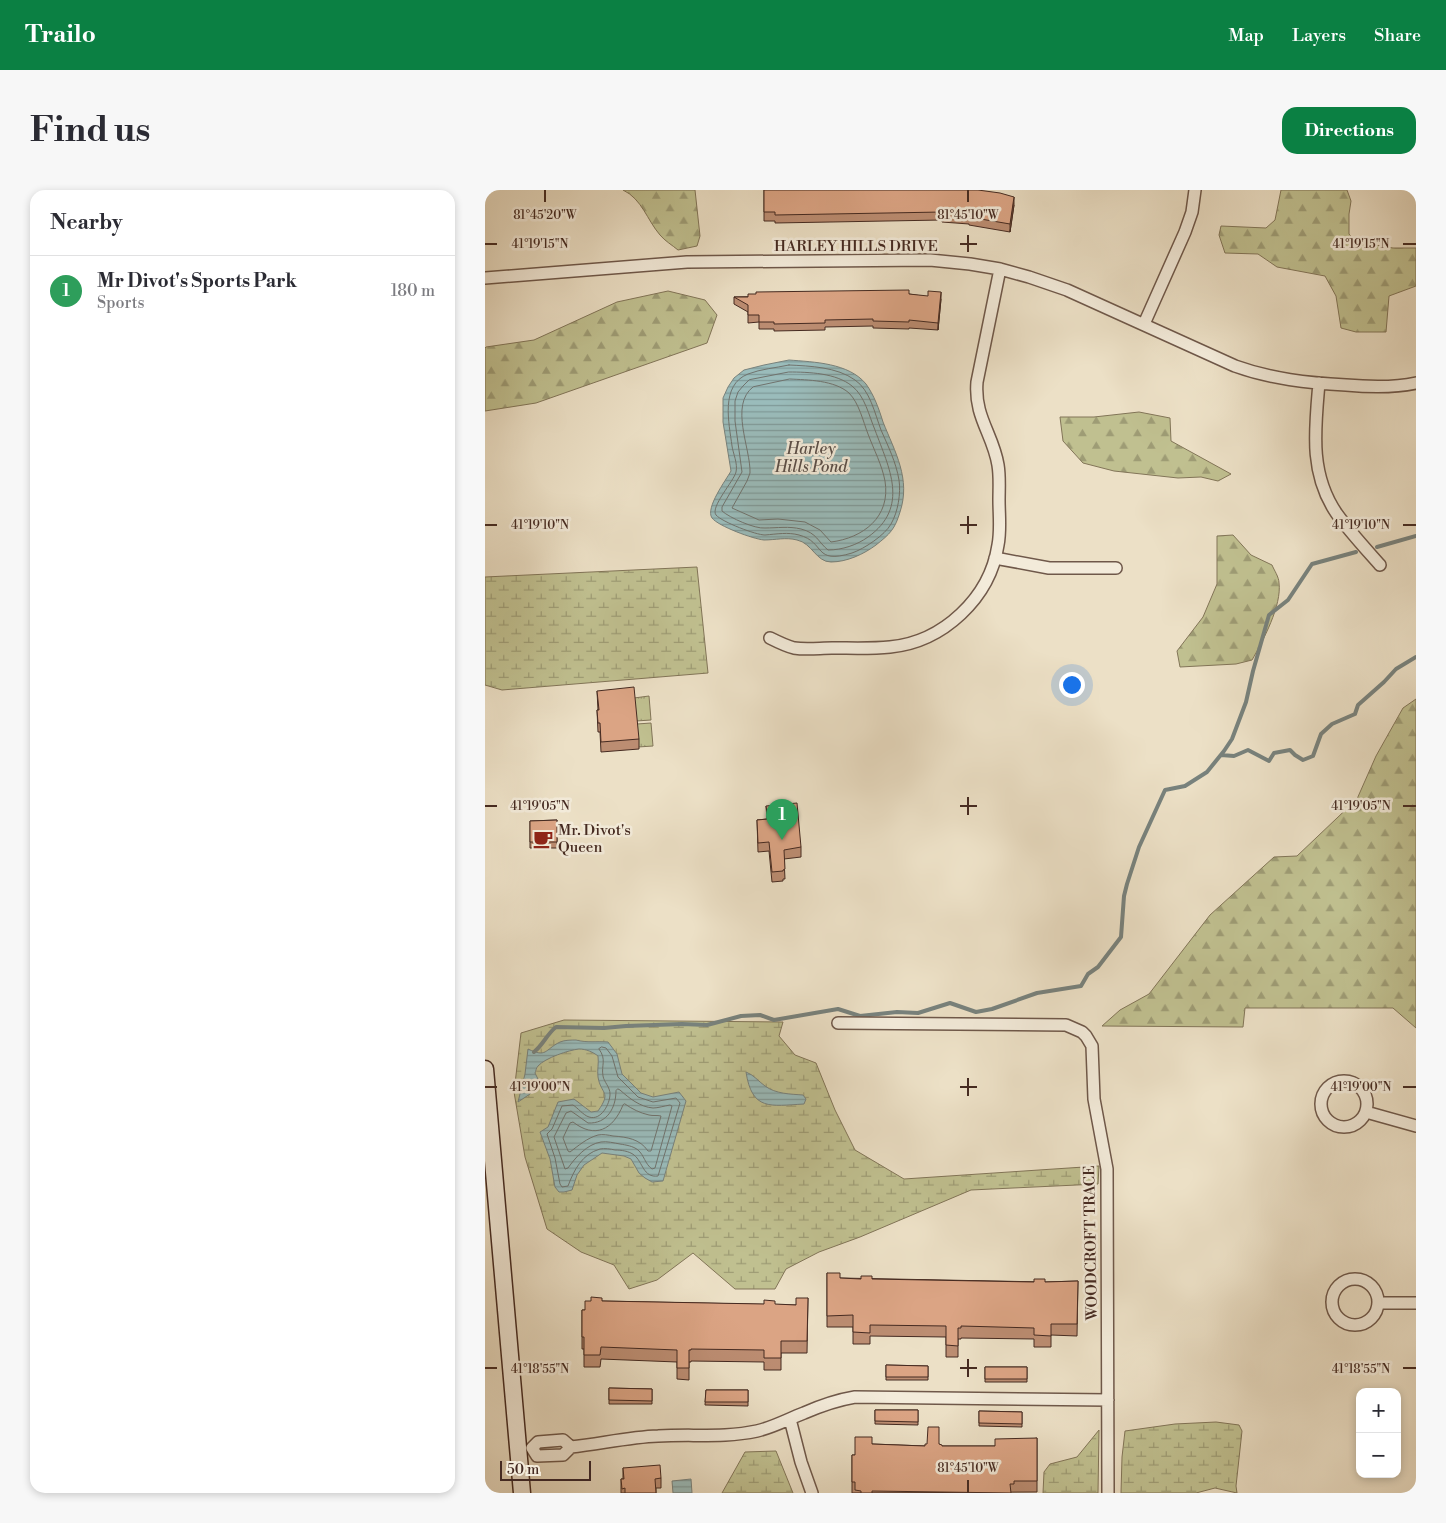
<!DOCTYPE html>
<html lang="en">
<head>
<meta charset="utf-8">
<style>
  body { margin:0; font-family:"Libre Bodoni",serif; background:#f7f7f7; color:#2b2b33 }
  .controls { position:absolute; right:15px; bottom:15px; display:grid; overflow:hidden; border-radius:10px; box-shadow:0 2px 8px #0003 }
  .controls button { width:45px; height:45px; display:grid; place-items:center; padding:0; border:0; border-bottom:1px solid #e1e1e2; background:#fff; color:#2b2b33; font:25px sans-serif }
  .scale { position:absolute; left:15px; bottom:12px; width:91px; box-sizing:border-box; padding-left:5px; border:2px solid #452a21; border-top:0; font-size:14px; line-height:18px; white-space:nowrap; color:#452a21; -webkit-text-stroke:4px #f3ebda; paint-order:stroke }
  .you { position:absolute; left:586px; top:494px; width:18px; height:18px; margin:-12px; border:4px solid #fff; border-radius:50%; background:#1a73e8; box-shadow:0 0 0 8px #1a73e833 }
  .badge { display:grid; place-items:center; width:32px; height:32px; border-radius:50%; background:#0b8043; color:#fff; font-size:16px; font-weight:700 }
  .pin { position:absolute; translate:-50% -41px; filter:drop-shadow(0 1px 2px #0008) }
  .pin::after { content:''; position:absolute; top:26px; width:18px; height:15px; background:inherit; clip-path:polygon(0 0,100% 0,50% 100%) }
  .list { margin:0; padding:0; list-style:none }
  h2 { display:flex; justify-content:space-between; align-items:center; height:65px; margin:0; padding:0 20px; font-size:21px }
  h2 small { font-size:16px; font-weight:400; color:#7c7c81 }
  .list li { display:grid; grid-template-columns:32px 1fr auto; gap:15px; align-items:center; box-sizing:border-box; height:70px; padding:0 20px; border-top:1px solid #e1e1e2 }
  .list b { display:block; font-size:19px; white-space:nowrap }
  .list p { margin:0; font-size:16px; white-space:nowrap; color:#7c7c81 }
  .list em { font-size:16px; font-style:normal; color:#7c7c81 }
  .map { position:relative; flex:none; width:931px; height:1303px; overflow:hidden; border-radius:15px }
  header { display:flex; align-items:center; gap:30px; box-sizing:border-box; height:70px; padding:0 25px; background:#0b8043; color:#fff }
  header strong { font-size:24px }
  nav { display:flex; gap:28px; margin-inline-start:auto; font-size:18px }
  .intro { display:flex; align-items:center; justify-content:space-between; box-sizing:border-box; height:120px; padding:0 30px }
  h1 { margin:0; font-size:35px }
  .button { padding:12px 22px; border-radius:15px; background:#0b8043; color:#fff; font-size:18px; font-weight:700 }
  main { display:flex; gap:30px; padding:0 30px }
  aside { flex:1; background:#fff; border-radius:15px; box-shadow:0 2px 8px #0003 }
  .map>svg:first-child { display:block }
  .grass { fill:url(#grass-tufts); stroke:#827558 }
  .forest { fill:url(#forest-firs); stroke:#827558 }
  .wetland { fill:url(#wetland-marsh); stroke:#827558 }
  .water { fill:url(#water-rules); stroke:#78827d }
  .lines { fill:none; stroke-linecap:round; stroke-linejoin:round }
  .shore { stroke:#70736e; stroke-width:1 }
  .stream { stroke:#78827d; stroke-width:4 }
  .street-casing { stroke:#6f584a; stroke-width:14 }
  .secondary-casing { stroke:#452a21; stroke-width:19 }
  .street { stroke:#f3ebda; stroke-width:11 }
  .secondary { stroke:#f3ebda; stroke-width:16 }
  .wall { fill:#bc8d72; stroke:#452a21 }
  .shaded-wall { fill:#99735c; stroke:#452a21 }
  .building { fill:#dba484; stroke:#452a21 }
  .ticks { fill:none; stroke:#452a21; stroke-width:2 }
  .labels { text-anchor:middle; dominant-baseline:central; stroke-width:5; stroke-linejoin:round; paint-order:stroke }
  .street-label { font-size:15px; fill:#452a21; stroke:#f3ebda }
  .poi-label { font-size:15px; fill:#452a21; stroke:#f3ebda; text-anchor:start }
  .water-label { font-size:16px; font-style:italic; fill:#5a4e48; stroke:#f3ebda }
  .ticks-label { font-size:12px; text-anchor:middle; fill:#452a21; stroke:#f3ebda; stroke-width:5; stroke-linejoin:round; paint-order:stroke }
</style>
</head>
<body>
<header>
<strong>Trailo</strong>
<nav><a>Map</a><a>Layers</a><a>Share</a></nav>
</header>
<div class="intro"><h1>Find us</h1><a class="button">Directions</a></div>
<main>
<aside>
<h2>Nearby<small></small></h2>
<ul class="list">
<li><span class="badge" style="background:#2e9e5b">1</span><div><b>Mr Divot's Sports Park</b><p>Sports</p></div><em>180 m</em></li>
</ul>
</aside>
<div class="map">
<svg width="931" height="1303" viewBox="0 0 931 1303">
  <defs>
    <pattern id="grass-tufts" width="24" height="20" patternUnits="userSpaceOnUse" patternTransform="scale(1.25)"><rect width="24" height="20" fill="#c0c090"/><path d="M3 7l-1-3M5 7V3M7 7l1-3M15 17l-1-3M17 17v-4M19 17l1-3" fill="none" stroke="#9e9c75"/></pattern>
    <pattern id="forest-firs" width="22" height="20" patternUnits="userSpaceOnUse" patternTransform="scale(1.25)"><rect width="22" height="20" fill="#c0c090"/><path d="M5 1l3.5 6h-7zM16 11l3.5 6h-7z" fill="#9e9c75"/></pattern>
    <pattern id="wetland-marsh" width="20" height="14" patternUnits="userSpaceOnUse" patternTransform="scale(1.25)"><rect width="20" height="14" fill="#c0c090"/><path d="M1 5h8M5 5V1M11 12h8M15 12V8" fill="none" stroke="#9e9c75"/></pattern>
    <pattern id="water-rules" width="6" height="5" patternUnits="userSpaceOnUse" patternTransform="scale(1.25)"><rect width="6" height="5" fill="#9abcbb"/><path d="M0 2.5h6" fill="none" stroke="#7f9998"/></pattern>
  </defs>
  <rect width="100%" height="100%" fill="#ece0c6"/>
  <filter id="stains"><feTurbulence type="fractalNoise" baseFrequency=".004" numOctaves="4"/><feColorMatrix values="0 0 0 0 .2 0 0 0 0 .09 0 0 0 0 .02 0 0 0 .5 -.17"/></filter>
  <radialGradient id="worn" r=".72"><stop offset=".6" stop-color="#630" stop-opacity="0"/><stop offset="1" stop-color="#630" stop-opacity=".3"/></radialGradient>
  <path class="grass" d="M164,506L166,530L151,531L149,508Z
    M166,533L168,556L153,557L152,534Z"/>
  <path class="forest" d="M138,0H210L215,46L212,56L193,60C187,55 180,51 175,45C162,30 157,9 138,0Z
    M796,0H862L866,11L864,24V44L871,52L908,58H931V96L904,106L901,142H871L856,138L851,106L840,86L792,77L773,64L740,63L734,45L736,36L781,38L790,30Z
    M183,101L220,110L232,125L222,153L51,213L0,221V158L1,157L49,150L132,112Z
    M654,222L685,228L686,251L746,284L733,291L716,287L693,288L629,281L598,273L578,251L575,227H609Z
    M748,345L766,365L787,375C789,380 794,387 794,393C797,415 778,451 767,470L751,474L695,477L692,461L718,427L732,394V346Z
    M931,509V838L908,818H760L758,837L617,836L635,820L664,804L725,725L789,667L812,666L872,609L891,566L918,518Z"/>
  <path class="wetland" d="M212,377L223,483L17,500L0,495V387Z
    M79,830L298,832L294,846L310,865L331,873L350,920L370,960L419,989L614,976L613,994L486,1000L375,1047L334,1062L301,1079L290,1099H250L208,1063L172,1090L144,1099L129,1075L96,1062L62,1039L40,967L29,902L36,843Z
    M731,1232L754,1235L757,1241L751,1296L752,1303L730,1298L711,1303H636L637,1267L640,1241L690,1234Z
    M614,1240L613,1303H558L559,1282L565,1274L592,1267Z
    M291,1261L308,1303H237L260,1262Z"/>
  <path class="water" d="M304,170C329,172 364,173 381,194C389,205 394,219 398,232C410,262 426,289 415,322C410,339 405,344 391,355C379,364 362,372 346,372C331,372 327,353 312,350C301,347 290,350 279,350C268,349 233,336 227,328C220,318 241,290 246,281L238,232V208L243,197L249,188L259,180L279,175Z
    M91,850C102,853 112,851 123,852L132,864L137,884L156,903L168,907L194,902L201,911L178,991L167,992L160,988L154,983L146,969L139,966L117,963L99,975L92,985L87,1000L79,1002H74L70,997L65,969L55,942L63,937L73,912L89,909L106,922L113,921C127,901 116,905 113,887C112,880 114,873 113,866C108,862 101,859 94,859C84,860 60,868 53,876C51,878 51,881 50,883L53,889L45,904L33,912L40,884L43,859C62,868 59,860 75,852C80,850 86,850 91,850Z
    M261,882C269,885 273,891 280,896C291,904 305,904 318,905L321,909L319,914C285,916 267,921 261,882Z
    M206,1289L207,1303H188L187,1291Z"/>
  <g class="lines">
    <path class="shore" d="M304,175C325,176 352,177 370,190C385,200 390,224 396,240C403,256 411,272 414,290C416,303 413,322 406,334C400,345 379,359 367,363C328,375 341,352 314,345C303,342 292,344 280,345C271,345 237,332 231,325C225,317 249,291 251,282C253,274 248,263 247,256C244,233 235,195 263,184C276,179 290,178 304,175Z
      M304,182C324,182 351,183 367,196C380,206 384,226 390,240C404,278 425,317 383,347C372,355 357,360 343,360C333,352 332,343 316,339C304,336 292,338 280,338C270,339 245,328 237,321V317L257,282L250,231V211L253,202L258,196L264,190Z
      M305,189C323,190 349,190 364,203C374,213 378,231 383,244C389,260 397,275 400,291C406,327 378,348 346,352L335,340L320,332L293,329L274,330L247,318L262,291L265,283C266,259 244,215 268,197Z
      M117,857L121,858L127,866L133,887L153,907L168,912L191,908L195,913L173,986C158,988 158,972 149,965C144,961 136,960 130,960C126,959 119,958 115,959C97,964 89,980 83,996L77,997L75,994L70,968L62,944L67,939L77,916L88,915C93,918 98,925 104,927C116,931 125,914 125,904C125,897 119,892 118,886C116,875 122,870 114,859Z
      M133,899L135,900C144,908 155,917 168,918C173,918 179,916 185,915L187,916L170,978L167,979C160,974 159,965 153,960C148,956 141,955 135,954C129,953 122,951 116,952C102,954 90,968 83,978L80,979L69,947L81,923L86,921L103,933C122,934 131,918 131,901Z
      M140,914C147,919 155,923 164,925C168,926 172,925 176,926L166,961H163C155,949 142,947 128,946C123,945 118,944 113,945C102,948 93,956 85,962L83,961L78,948L85,933L88,932C110,949 128,940 138,915Z"/>
    <path class="stream" d="M892,357L931,346
      M736,565L749,566L763,560L784,571L789,563L805,560L810,565L818,570L828,566L836,544L847,534L870,524L873,515L899,492L911,479L931,467
      M49,862C58,855 62,844 71,837L119,838L141,836L197,834L222,835L256,826L275,825L289,830L353,819L375,826L412,822L433,823L465,813L491,822L507,819L552,803L596,796L603,784L613,777L636,747L639,706L642,694L654,657L680,600L700,596L722,582L739,561L747,549L761,512L768,481L784,425L803,410L827,374L871,362"/>
    <defs>
      <path id="street" d="M0,88L202,72L445,70L485,74L515,79L544,87L582,100L750,176C786,189 823,193 861,195C884,197 908,198 931,193
        M659,134L700,42L707,22L710,0
        M834,193C830,239 824,284 852,324C865,342 880,358 895,375
        M510,368L564,378H631
        M285,448C293,452 301,456 309,458C322,460 335,458 347,458C366,458 386,459 405,457C458,452 505,408 513,355C516,340 514,325 514,310C514,298 515,287 513,275C508,244 489,227 492,192L515,79
        M353,833L581,835L597,842L601,846L607,856L609,909L622,979L623,1303
        M836 914a23 23 0 1 1 46 0a23 23 0 1 1-46 0Z
        M881,922L931,936
        M847 1112a23 23 0 1 1 46 0a23 23 0 1 1-46 0Z
        M894,1113H931
        M305,1229L316,1272L327,1303
        M86,1257L78,1250L53,1252L47,1258L52,1266L78,1265L86,1257C115,1254 144,1247 173,1246C207,1244 239,1248 272,1241C289,1237 303,1229 319,1223C335,1216 352,1210 370,1207L623,1210"/>
      <path id="secondary" d="M0,879L37,1303"/>
    </defs>
    <use href="#street" class="street-casing"/>
    <use href="#secondary" class="secondary-casing"/>
    <use href="#street" class="street"/>
    <use href="#secondary" class="secondary"/>
  </g>
  <path class="wall" d="M279,0L529,15L525,42L484,35V34L457,32V30L290,33V31H279Z
    M424,104L456,109L453,140L424,138V139L388,138V136L340,137V140L289,141V139H274V132L263,133V122L249,114V107Z
    M112,501L154,549V559L116,562L115,542H113L112,520H113Z
    M281,616L316,657V667L299,669L300,689H298V691L287,692L284,661L273,662L272,630L282,629Z
    M72,630V658H45V631Z
    M342,1083L355,1088L560,1092L593,1091L592,1146L566,1145V1157H549V1149L476,1148V1149H473V1167H461V1147L385,1146V1154H368V1137H342Z
    M323,1108L322,1163H296V1180H279V1172L206,1171V1172H204V1190L192,1189V1172L116,1169L115,1177H99V1159H97V1120H100L117,1111L311,1115Z
    M401,1175L443,1176V1190H401Z
    M500,1177H542V1192H500Z
    M124,1198L167,1199V1214H124Z
    M221,1200H263V1216L220,1215Z
    M390,1220H433V1235L390,1234Z
    M494,1221L537,1222V1237L494,1236Z
    M552,1248V1302L367,1303V1265H370L387,1254L440,1256L442,1254H454L457,1256H510Z
    M138,1278L176,1288V1298H171V1303H136V1289H138Z"/>
  <path class="shaded-wall" d="M529,7V15L525,42V34Z
    M456,102V109L453,140V133Z"/>
  <path class="building" d="M279,0H493L515,3L529,7L525,34L484,27V26L457,24V22L290,25V22H279Z
    M424,100V104L443,106V101L456,102L453,133L424,130V132L388,131V129L340,130V133L289,134V132H274V125H263V115L249,107H263V104H271V102Z
    M149,497L154,549L116,552L115,533H113L112,520H114L112,501Z
    M312,613L316,657L299,660L300,679L298,680V681L287,682L284,652L273,653L272,630L283,629L281,616Z
    M72,630V652H45V631Z
    M342,1083H355V1088L376,1089V1086H387V1089L549,1092V1089H560V1092L593,1091L592,1134H566V1146L549,1145V1138L476,1136V1138H473V1156L461,1155V1136L385,1135V1143L368,1142V1125L342,1126Z
    M106,1107L117,1108V1111L279,1114V1110L290,1111V1114L311,1115V1108H323L322,1151H296V1168H279V1160L206,1159V1160H204V1178H192V1160L116,1157L115,1165H99V1147H97V1120H100V1111H106Z
    M401,1175L443,1176V1187H401Z
    M500,1177H542V1189H500Z
    M124,1198L167,1199V1211L124,1210Z
    M221,1200H263V1212H220Z
    M390,1220H433V1232L390,1231Z
    M494,1221L537,1222V1234L494,1233Z
    M443,1237H454V1254L457,1255V1256H510V1249L552,1248V1291H529V1294H525L526,1303L387,1301V1303H376V1301L370,1300V1292H367V1265H370V1247H387V1254L440,1256V1254H442Z
    M175,1275L176,1288L170,1289L171,1303H140V1298L137,1299L136,1289H139L138,1278Z"/>
  <path class="ticks" d="M60,0V12M483,0V12M483,45V62M0,54H12M475,54H492M918,54H931M483,326V344M0,335H12M475,335H492M918,335H931M483,607V625M0,616H12M475,616H492M918,616H931M483,888V906M0,897H12M475,897H492M918,897H931M483,1169V1187M0,1178H12M475,1178H492M918,1178H931M483,1290V1303"/>
  <defs>
    <symbol id="cafe-bare" viewBox="-9 -9 18 18"><path d="M-5.5-4.5H6V0H3Q3 3.5 0 3.5H-2.5Q-5.5 3.5-5.5 0ZM3-3.2v2h1.7v-2ZM-6 4.5H4V6H-6Z" fill="#8f2418" stroke="#f3ebda" stroke-width="2.5" paint-order="stroke"/></symbol>
  </defs>
  <g fill-rule="evenodd">
    <use href="#cafe-bare" x="44" y="635" width="28" height="28"/>
  </g>
  <g class="labels">
    <g class="street-label">
      <text x="371" y="56">HARLEY HILLS DRIVE</text>
      <text transform="translate(606 1053) rotate(-91)">WOODCROFT TRACE</text>
    </g>
    <g class="poi-label">
      <text x="73" y="640">Mr. Divot's<tspan x="73" dy="17">Queen</tspan></text>
    </g>
    <g class="water-label">
      <text x="326" y="259">Harley<tspan x="326" dy="18">Hills Pond</tspan></text>
    </g>
  </g>
  <g class="ticks-label">
    <text x="60" y="29">81°45'20"W</text>
    <text x="483" y="29">81°45'10"W</text>
    <text x="55" y="58">41°19'15"N</text>
    <text x="876" y="58">41°19'15"N</text>
    <text x="55" y="339">41°19'10"N</text>
    <text x="876" y="339">41°19'10"N</text>
    <text x="55" y="620">41°19'05"N</text>
    <text x="876" y="620">41°19'05"N</text>
    <text x="55" y="901">41°19'00"N</text>
    <text x="876" y="901">41°19'00"N</text>
    <text x="55" y="1183">41°18'55"N</text>
    <text x="876" y="1183">41°18'55"N</text>
    <text x="483" y="1282">81°45'10"W</text>
  </g>
  <rect width="100%" height="100%" filter="url(#stains)"/>
  <rect width="100%" height="100%" fill="url(#worn)"/>
</svg>
<div class="controls">
<button>+</button>
<button>−</button>
</div>
<div class="scale">50 m</div>
<div class="you"></div>
<div class="pin badge" style="left:297px;top:650px;background:#2e9e5b">1</div>
</div>
</main>
</body>
</html>
